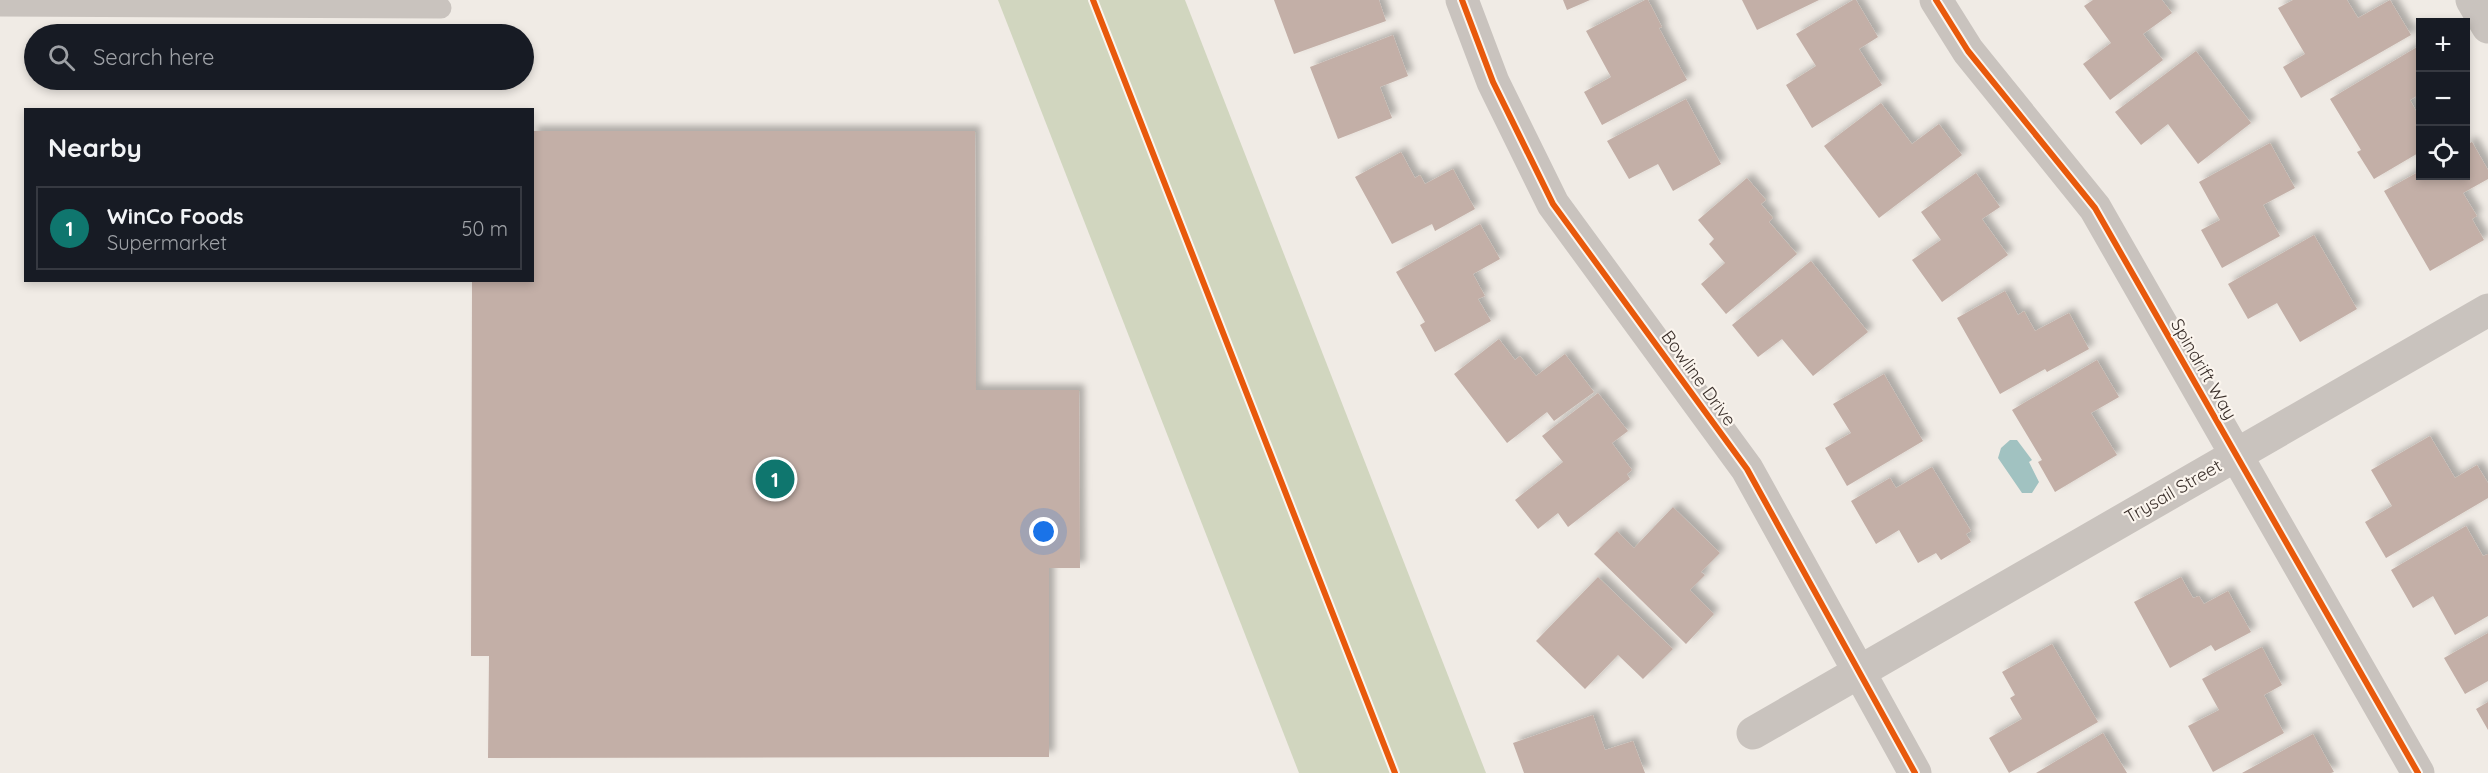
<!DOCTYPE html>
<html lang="en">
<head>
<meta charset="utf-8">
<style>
  body { margin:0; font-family:Quicksand,sans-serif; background:#20242c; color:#f1f3f6 }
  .controls { position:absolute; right:18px; top:18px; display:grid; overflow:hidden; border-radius:0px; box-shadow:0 3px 9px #0003 }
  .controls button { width:54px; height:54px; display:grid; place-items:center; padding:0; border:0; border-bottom:2px solid #363941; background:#171b24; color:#f1f3f6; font:30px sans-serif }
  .you { position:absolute; left:1044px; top:532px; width:21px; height:21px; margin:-15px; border:4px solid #fff; border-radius:50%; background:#1a73e8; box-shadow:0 0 0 9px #1a73e833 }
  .badge { display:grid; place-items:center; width:39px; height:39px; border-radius:50%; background:#0f766e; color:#fff; font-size:20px; font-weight:700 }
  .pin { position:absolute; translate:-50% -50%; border:3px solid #fff; box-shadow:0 2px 6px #0006 }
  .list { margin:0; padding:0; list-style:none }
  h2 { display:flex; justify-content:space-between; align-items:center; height:78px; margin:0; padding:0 24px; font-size:26px }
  h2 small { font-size:20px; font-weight:400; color:#9ea1a6 }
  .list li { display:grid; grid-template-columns:39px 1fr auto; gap:18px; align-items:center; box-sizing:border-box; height:84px; margin:0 12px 12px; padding:0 12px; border:2px solid #363941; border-radius:0px }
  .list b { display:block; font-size:22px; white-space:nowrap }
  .list p { margin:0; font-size:20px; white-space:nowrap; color:#9ea1a6 }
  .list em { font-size:20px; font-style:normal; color:#9ea1a6 }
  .icon { flex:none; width:33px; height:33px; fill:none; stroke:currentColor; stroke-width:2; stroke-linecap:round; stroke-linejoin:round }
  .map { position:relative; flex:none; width:2488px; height:773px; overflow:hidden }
  .search { position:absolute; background:#171b24; box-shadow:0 3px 9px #0003; left:24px; top:24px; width:510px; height:66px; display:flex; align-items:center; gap:15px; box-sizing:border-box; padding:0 21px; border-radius:33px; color:#9ea1a6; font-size:22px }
  .panel { position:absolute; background:#171b24; box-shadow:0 3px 9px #0003; left:24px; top:108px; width:510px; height:174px; border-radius:0px }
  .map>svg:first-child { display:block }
  .green { fill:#d1d6bf }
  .water { fill:#a1c2c1 }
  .building { fill:#c3afa7; filter:url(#shadow) }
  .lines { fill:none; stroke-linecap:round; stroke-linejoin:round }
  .service { stroke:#c9c3be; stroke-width:21 }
  .minor { stroke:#c9c3be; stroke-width:33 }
  .cycleway-casing { stroke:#fbf5ee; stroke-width:10 }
  .cycleway { stroke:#e8590c; stroke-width:6 }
  .labels { text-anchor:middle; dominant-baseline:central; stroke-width:4.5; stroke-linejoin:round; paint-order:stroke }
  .street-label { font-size:18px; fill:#3b302b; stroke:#fbf5ee }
</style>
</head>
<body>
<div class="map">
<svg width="2488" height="773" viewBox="0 0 2488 773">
  <defs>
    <filter id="shadow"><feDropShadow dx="5.5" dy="-5.5" stdDeviation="3" flood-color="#0004"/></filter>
  </defs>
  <rect width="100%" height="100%" fill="#f0ebe5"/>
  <path class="green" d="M998,0H1185L1486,773H1299Z"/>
  <path class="water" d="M2010,440H2017L2032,460L2029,462L2039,482L2032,493H2022L1998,458L2001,448Z"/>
  <path class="building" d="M1274,0H1379L1386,21L1294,54Z
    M1563,0H1590L1567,10Z
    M1645,0H1648L1662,27L1659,28L1687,80L1602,125L1584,92L1611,77L1586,31Z
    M1742,0H1819L1757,30Z
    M1853,0H1856L1878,37L1859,49L1882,85L1812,128L1786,85L1816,66L1796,34Z
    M2093,0H2162L2172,13L2143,34L2163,60L2110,100L2083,64L2111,43L2084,6Z
    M2293,0H2347L2358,18L2390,0L2411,35L2301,98L2283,67L2305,54L2278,8Z
    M1393,35L1408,76L1380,87L1392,118L1338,139L1310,67Z
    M2417,47L2420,53V94L2410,100L2420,118V152L2374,179L2357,152L2361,150L2330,99Z
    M2196,51L2251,123L2198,164L2168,124L2141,145L2115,112Z
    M1686,99L1721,164L1673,191L1658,164L1629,179L1607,141Z
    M1881,103L1912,144L1939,124L1962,155L1879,218L1824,146Z
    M532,131H975L976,390H1079L1080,568H1049V757L488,758L489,656H471L472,280H532Z
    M2472,142L2488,170V179L2463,193L2477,216L2472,219L2484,240L2430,271L2384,191L2420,171V176H2466V145Z
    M2270,143L2295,188L2263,205L2280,236L2222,268L2201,230L2220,220L2199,182Z
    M1401,152L1415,178L1420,175L1425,184L1453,169L1475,209L1435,231L1432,224L1392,244L1355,177Z
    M1976,173L2000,207L1982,219L2008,255L1942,302L1912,260L1941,240L1921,212Z
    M1747,178L1766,200L1761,204L1773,218L1769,222L1797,254L1726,314L1701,284L1725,263L1709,244L1714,239L1698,220Z
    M1480,224L1500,259L1473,274L1485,296L1478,299L1491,321L1435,352L1420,325L1425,322L1396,272Z
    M2314,235L2357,309L2300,342L2277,303L2248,319L2228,284Z
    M1811,261L1868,332L1813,376L1782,339L1758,357L1732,325Z
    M2005,291L2018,315L2024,311L2035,331L2069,313L2089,349L2047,372L2045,369L2000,394L1957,318Z
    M1499,339L1515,360L1520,356L1536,376L1565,354L1594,392L1554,421L1547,412L1507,443L1454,374Z
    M2097,360L2119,397L2091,413L2117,455L2055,492L2038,462L2042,460L2012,410Z
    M1884,374L1923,441L1847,486L1825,448L1851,433L1833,404Z
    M1598,393L1628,431L1612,443L1632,470L1627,474L1630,479L1568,527L1558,513L1538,529L1515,500L1563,462L1542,436Z
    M2430,436L2455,478L2477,465L2488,483V498L2386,558L2365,522L2392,506L2371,470Z
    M1932,467L1971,531L1966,534L1971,542L1941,560L1936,553L1918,563L1899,530L1876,544L1851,501L1890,478L1896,488Z
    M1673,507L1720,553L1701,572L1705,575L1690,590L1714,614L1686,644L1594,554L1617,531L1634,548Z
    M2466,526L2483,556L2488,554V616L2455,635L2433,596L2413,608L2391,570Z
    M1598,577L1673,649L1643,679L1618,655L1585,689L1536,641Z
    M2181,577L2193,598L2199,596L2204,604L2228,591L2251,632L2215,651L2211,645L2170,668L2134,602Z
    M2488,633V681L2465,694L2444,658Z
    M2052,644L2098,722L2009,773L1989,738L2022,719L2010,698L2015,695L2002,672Z
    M2262,647L2282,685L2264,695L2284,733L2213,772L2188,726L2219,710L2202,679Z
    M2488,702V730L2476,709Z
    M1593,715L1605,750L1633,741L1645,773H1524L1513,743Z
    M2103,733L2127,773H2036Z
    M2313,734L2334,772L2331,773H2242Z"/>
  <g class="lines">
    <path class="service" d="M0,6L441,8"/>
    <path class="minor" d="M1462,0L1493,82L1553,204L1747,469L1915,773
      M1936,0L1968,51L2095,208L2418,773
      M2472,0L2488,27
      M1753,733L2488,310"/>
    <defs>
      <path id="cycleway" d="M1093,0L1395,773
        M1462,0L1493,82L1553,204L1747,469L1915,773
        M1936,0L1968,51L2095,208L2418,773"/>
    </defs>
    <use href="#cycleway" class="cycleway-casing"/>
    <use href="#cycleway" class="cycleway"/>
  </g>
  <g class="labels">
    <g class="street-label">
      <text transform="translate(2204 369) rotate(60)">Spindrift Way</text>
      <text transform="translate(1699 378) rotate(54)">Bowline Drive</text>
      <text transform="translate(2173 491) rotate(-30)">Trysail Street</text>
    </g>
  </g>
</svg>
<div class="controls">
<button>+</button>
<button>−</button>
<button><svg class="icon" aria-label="locate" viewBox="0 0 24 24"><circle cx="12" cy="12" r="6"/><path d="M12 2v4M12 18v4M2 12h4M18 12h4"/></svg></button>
</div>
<div class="you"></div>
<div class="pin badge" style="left:775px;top:479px">1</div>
<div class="search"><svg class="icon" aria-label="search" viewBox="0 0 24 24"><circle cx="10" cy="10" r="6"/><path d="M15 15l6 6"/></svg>Search here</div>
<section class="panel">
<h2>Nearby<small></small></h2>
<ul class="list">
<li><span class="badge">1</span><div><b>WinCo Foods</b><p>Supermarket</p></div><em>50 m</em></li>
</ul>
</section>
</div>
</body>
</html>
